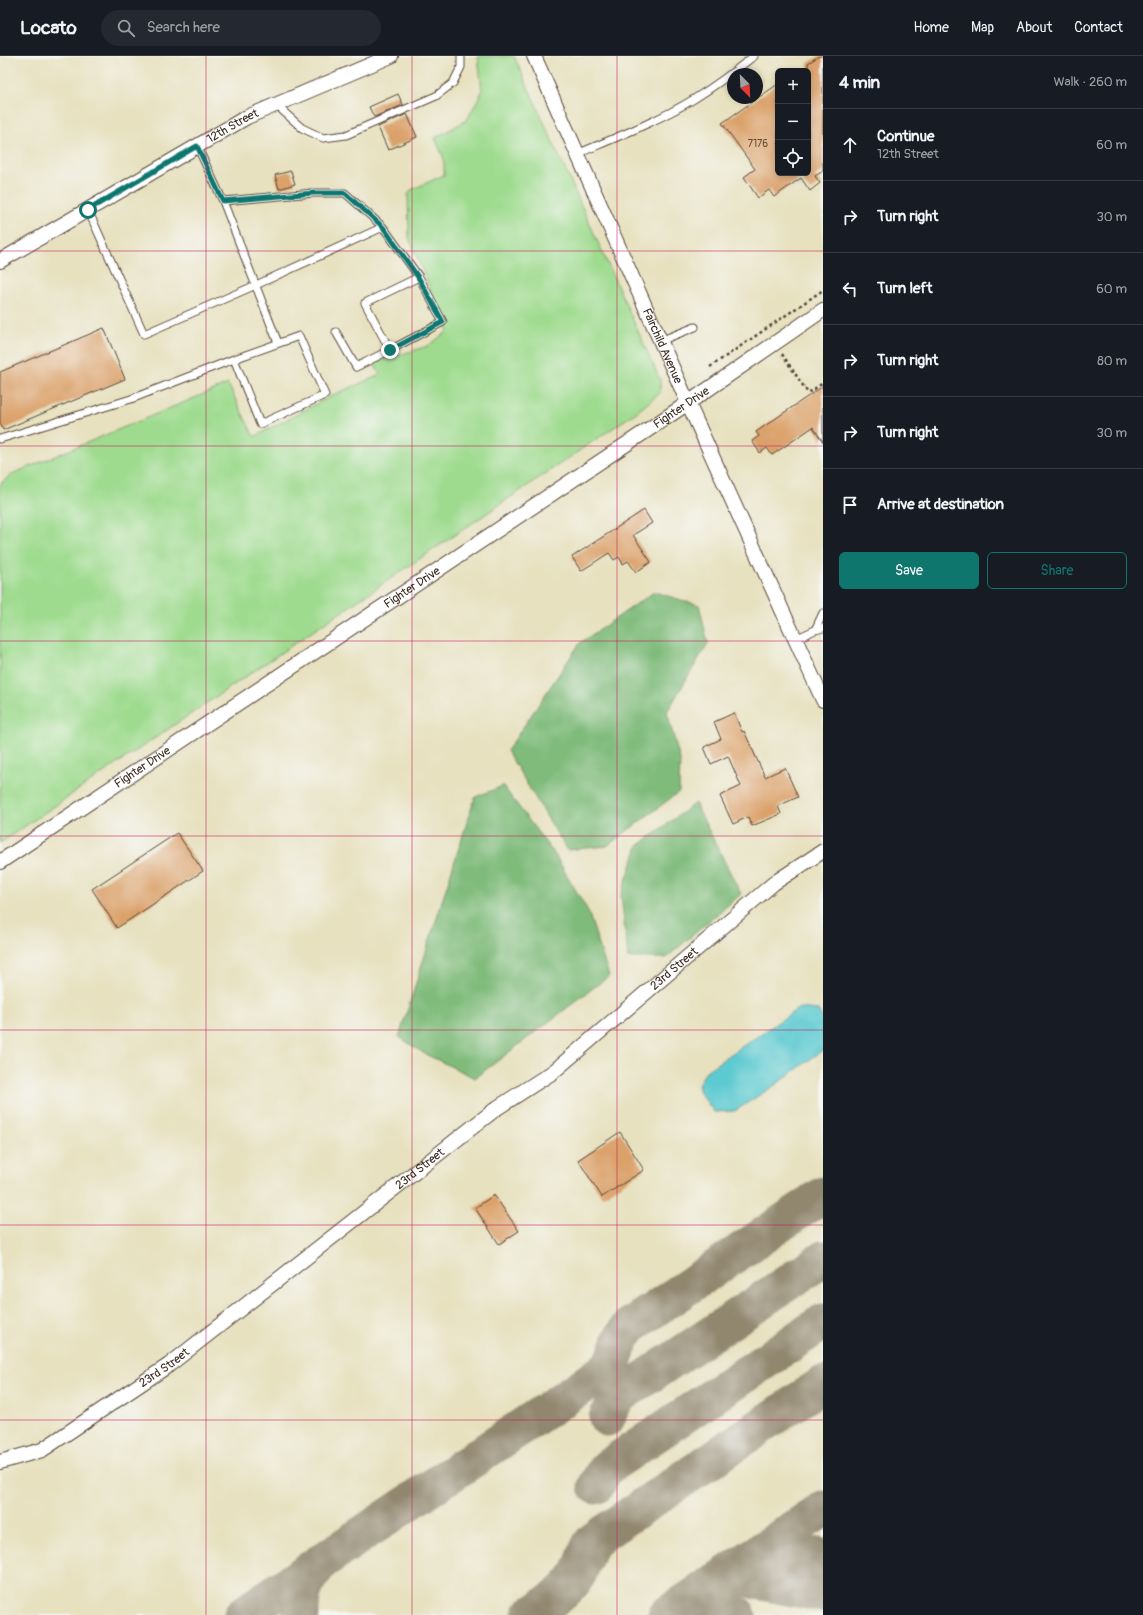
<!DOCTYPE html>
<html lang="en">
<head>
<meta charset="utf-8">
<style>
  body { margin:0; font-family:Pangolin,sans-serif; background:#242831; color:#f1f3f6 }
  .controls { position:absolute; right:12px; top:12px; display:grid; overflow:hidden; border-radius:6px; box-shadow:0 2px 6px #0003 }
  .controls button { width:36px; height:36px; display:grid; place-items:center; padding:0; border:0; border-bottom:1px solid #363941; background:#171b24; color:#f1f3f6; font:20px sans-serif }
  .compass { position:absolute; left:727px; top:12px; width:36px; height:36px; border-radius:50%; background:#171b24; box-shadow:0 2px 6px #0003; rotate:156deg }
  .stop { position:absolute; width:12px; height:12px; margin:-9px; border:3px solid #0f766e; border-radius:50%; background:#fff }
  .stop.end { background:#0f766e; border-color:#fff; box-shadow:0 1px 4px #0008 }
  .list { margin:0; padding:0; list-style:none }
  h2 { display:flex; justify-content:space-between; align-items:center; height:52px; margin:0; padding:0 16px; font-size:17px }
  h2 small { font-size:13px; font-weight:400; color:#9ea1a6 }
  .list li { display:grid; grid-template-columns:26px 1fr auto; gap:12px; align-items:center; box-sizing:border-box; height:72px; padding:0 16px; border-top:1px solid #363941 }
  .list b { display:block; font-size:15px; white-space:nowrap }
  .list p { margin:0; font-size:13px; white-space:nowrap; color:#9ea1a6 }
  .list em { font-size:13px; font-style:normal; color:#9ea1a6 }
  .actions { display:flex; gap:8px; padding:12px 16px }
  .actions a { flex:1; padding:9px 0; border:1px solid #0f766e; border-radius:6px; text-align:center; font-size:14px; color:#0f766e }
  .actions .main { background:#0f766e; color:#fff }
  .icon { flex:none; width:22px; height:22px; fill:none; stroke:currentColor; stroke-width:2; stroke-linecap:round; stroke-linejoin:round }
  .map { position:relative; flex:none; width:823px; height:1559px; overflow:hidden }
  header { display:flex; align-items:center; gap:24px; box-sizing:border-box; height:56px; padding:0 20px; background:#171b24; border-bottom:1px solid #363941 }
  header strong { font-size:19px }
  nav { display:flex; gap:22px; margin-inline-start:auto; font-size:14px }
  .search { width:280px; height:36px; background:#242831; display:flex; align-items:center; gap:10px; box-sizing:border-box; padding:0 14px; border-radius:22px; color:#9ea1a6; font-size:15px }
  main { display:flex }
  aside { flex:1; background:#171b24 }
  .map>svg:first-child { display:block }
  .green { fill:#9fdb8f; stroke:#6d8256 }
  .forest { fill:#7fbb7a; stroke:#5d724c }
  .water { fill:#5dcad1; stroke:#4c7a78 }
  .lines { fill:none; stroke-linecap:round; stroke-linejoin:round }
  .taxiway { stroke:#91866e; stroke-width:37 }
  .building { fill:#dba16a }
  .service-casing { stroke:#554536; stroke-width:9 }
  .minor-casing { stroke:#554536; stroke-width:16 }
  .path { stroke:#554536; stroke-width:2.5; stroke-dasharray:3 3; stroke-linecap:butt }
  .service { stroke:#fff; stroke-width:7 }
  .minor { stroke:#fff; stroke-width:14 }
  .route { stroke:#0f766e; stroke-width:5 }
  .grid { fill:none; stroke:#c2185b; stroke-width:1; stroke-opacity:0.55 }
  .labels { text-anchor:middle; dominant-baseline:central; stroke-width:3; stroke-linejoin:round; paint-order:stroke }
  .number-label { font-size:10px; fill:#634831 }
  .street-label { font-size:12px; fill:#3b2a1e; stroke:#f6f6f2 }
</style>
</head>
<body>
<header>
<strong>Locato</strong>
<div class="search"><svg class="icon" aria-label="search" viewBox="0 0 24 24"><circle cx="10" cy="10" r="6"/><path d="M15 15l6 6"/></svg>Search here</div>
<nav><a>Home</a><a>Map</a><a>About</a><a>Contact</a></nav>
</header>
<main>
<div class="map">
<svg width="823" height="1559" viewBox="0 0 823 1559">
  <rect width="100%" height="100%" fill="#f6f6f2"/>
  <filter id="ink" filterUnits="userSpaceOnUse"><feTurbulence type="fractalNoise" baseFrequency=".025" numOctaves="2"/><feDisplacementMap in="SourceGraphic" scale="8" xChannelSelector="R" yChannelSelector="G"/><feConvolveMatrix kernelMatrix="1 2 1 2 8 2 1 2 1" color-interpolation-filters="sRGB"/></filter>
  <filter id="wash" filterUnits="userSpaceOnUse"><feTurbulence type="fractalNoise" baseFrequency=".012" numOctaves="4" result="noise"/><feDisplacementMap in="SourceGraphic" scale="16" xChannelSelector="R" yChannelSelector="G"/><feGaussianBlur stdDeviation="0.9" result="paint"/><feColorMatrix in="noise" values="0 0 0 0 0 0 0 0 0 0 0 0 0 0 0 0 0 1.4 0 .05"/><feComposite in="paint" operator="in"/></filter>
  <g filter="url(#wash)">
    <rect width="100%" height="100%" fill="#e7e1bf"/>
    <path class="green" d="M478,0H514L660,324V337L638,355L0,787V428L12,418L228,328L254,381L333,339L380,319L374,307L428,290L448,275L409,182L408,139L411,134L444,119V103L435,82L467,64L482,35Z"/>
    <path class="forest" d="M654,536L699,549L708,587L667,656L680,704L679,736L607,790L567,794L507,695L580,587Z
      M503,730L555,799L588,855L609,920L475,1022L425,998L399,981L475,741Z
      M695,747L741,838L666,902H628L621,839L638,790Z"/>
    <path class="water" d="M799,952L818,954L823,963V994L775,1029L735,1055L714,1056L700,1037L698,1029L706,1015Z"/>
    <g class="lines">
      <path class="taxiway" d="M607,1362C611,1351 614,1344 623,1337L823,1203
        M596,1430L604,1415L609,1410L823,1266
        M755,1499L764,1494L775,1492L823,1501
        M716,1525L727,1521H736L823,1538
        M673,1554L691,1551L738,1559
        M242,1559L600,1318L610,1310L614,1303L621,1283L630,1270L823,1139
        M301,1559C300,1535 307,1524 321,1506
        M530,1559C547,1548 567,1537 577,1520C583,1511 584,1500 589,1491C591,1485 597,1482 602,1478L823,1328
        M666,1559L823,1453"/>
    </g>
    <g id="blocks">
      <path class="building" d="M819,0H823V115L815,120L820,127L810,135L801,122L774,141L769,134L758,142L744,121L755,113L722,67L778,28V117H808V7Z
        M398,38L403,49L374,61L369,51Z
        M407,58L417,81L388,94L378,71Z
        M291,115L295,128L279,133L275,119Z
        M104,272L125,323L3,374L0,367V316Z
        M823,330V386L813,371L772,399L767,392L760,397L752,385L759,380L756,376Z
        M644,454L652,467L633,479L651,506L636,516L628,505L623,508L619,501L614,504L609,497L581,515L572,501Z
        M734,657L742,676L744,675L765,721L785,712L798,741L778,750L781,758L752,770L748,761L733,768L720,740L741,730L728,700L711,708L704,691L721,683L714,666Z
        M177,777L203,815L117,872L92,833Z
        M620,1076L644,1114L602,1141L578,1104Z
        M494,1139L519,1175L499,1188L475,1152Z"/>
    </g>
  </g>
  <g filter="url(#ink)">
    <use href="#blocks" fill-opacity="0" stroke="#554536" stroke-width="1"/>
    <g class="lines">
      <defs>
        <path id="service" d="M276,49L302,72L323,82L346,79L436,40L453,27L461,11V0
          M197,90L223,145L278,287
          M577,98C617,81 658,65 694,43C715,30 735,15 754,0
          M223,145L314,137H345L383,171
          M88,154L144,278L256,229L383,171L419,221L443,266L390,294L365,247L419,221
          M336,276L356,311L390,294
          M299,280L325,339L260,368L234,303Z
          M660,285L695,271
          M0,383L131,343L234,303
          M815,574L823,557
          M795,583L815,574L823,572"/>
        <g id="minor">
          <path id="s1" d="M534,0L688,347L823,644"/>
          <path id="s2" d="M0,205L247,61L391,0"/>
          <path id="s3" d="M0,806L688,347L823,254"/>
          <path id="s4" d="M0,1406L42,1394L169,1309L497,1052L553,1016L774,827L823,795"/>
        </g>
      </defs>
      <use href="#service" class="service-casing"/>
      <use href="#minor" class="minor-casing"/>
      <path class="path" d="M782,298L808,337L823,327
        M710,311L823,234"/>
      <use href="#service" class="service"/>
      <use href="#minor" class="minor"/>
    </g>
  </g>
  <g class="lines" filter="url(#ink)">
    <path class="route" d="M88,154L197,90L223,145L314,137H345L383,171L418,221L443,266L390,294"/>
  </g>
  <path class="grid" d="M206,0V1559M412,0V1559M617,0V1559M0,195H823M0,390H823M0,585H823M0,780H823M0,974H823M0,1169H823M0,1364H823"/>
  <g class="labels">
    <g class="number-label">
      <text x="758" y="88">7176</text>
    </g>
    <g class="street-label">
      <text stroke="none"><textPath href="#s2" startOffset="269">12th Street</textPath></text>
      <text stroke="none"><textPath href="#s1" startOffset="317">Fairchild Avenue</textPath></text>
      <text stroke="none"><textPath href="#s3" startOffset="819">Fighter Drive</textPath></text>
      <text stroke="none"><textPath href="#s3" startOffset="495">Fighter Drive</textPath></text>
      <text stroke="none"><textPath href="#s3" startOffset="171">Fighter Drive</textPath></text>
      <text stroke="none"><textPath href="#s4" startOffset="839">23rd Street</textPath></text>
      <text stroke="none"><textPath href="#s4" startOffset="515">23rd Street</textPath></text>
      <text stroke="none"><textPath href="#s4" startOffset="191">23rd Street</textPath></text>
    </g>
  </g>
</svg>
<div class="controls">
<button>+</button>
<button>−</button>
<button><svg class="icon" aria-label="locate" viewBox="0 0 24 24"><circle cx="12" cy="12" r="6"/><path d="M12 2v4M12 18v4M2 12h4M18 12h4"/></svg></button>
</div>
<svg class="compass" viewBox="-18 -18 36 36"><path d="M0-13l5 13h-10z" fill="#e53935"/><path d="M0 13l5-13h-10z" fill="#9ea1a6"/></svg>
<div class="stop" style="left:88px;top:154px"></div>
<div class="stop end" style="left:390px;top:294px"></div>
</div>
<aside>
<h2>4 min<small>Walk · 260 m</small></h2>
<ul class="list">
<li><svg class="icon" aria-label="ahead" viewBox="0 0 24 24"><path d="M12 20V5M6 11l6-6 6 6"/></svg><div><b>Continue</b><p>12th Street</p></div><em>60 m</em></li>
<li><svg class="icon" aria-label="right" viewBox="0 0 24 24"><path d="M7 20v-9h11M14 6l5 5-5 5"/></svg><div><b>Turn right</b></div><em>30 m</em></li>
<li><svg class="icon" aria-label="left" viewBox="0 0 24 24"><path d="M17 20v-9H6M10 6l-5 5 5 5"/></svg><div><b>Turn left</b></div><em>60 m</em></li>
<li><svg class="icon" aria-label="right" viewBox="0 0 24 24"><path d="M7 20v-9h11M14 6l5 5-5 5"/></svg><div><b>Turn right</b></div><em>80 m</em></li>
<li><svg class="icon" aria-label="right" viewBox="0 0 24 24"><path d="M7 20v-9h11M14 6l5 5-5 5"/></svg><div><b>Turn right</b></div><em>30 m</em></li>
<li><svg class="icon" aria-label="arrive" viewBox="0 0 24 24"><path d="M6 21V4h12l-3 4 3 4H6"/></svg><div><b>Arrive at destination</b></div></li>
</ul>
<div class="actions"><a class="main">Save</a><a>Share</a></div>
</aside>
</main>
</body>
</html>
